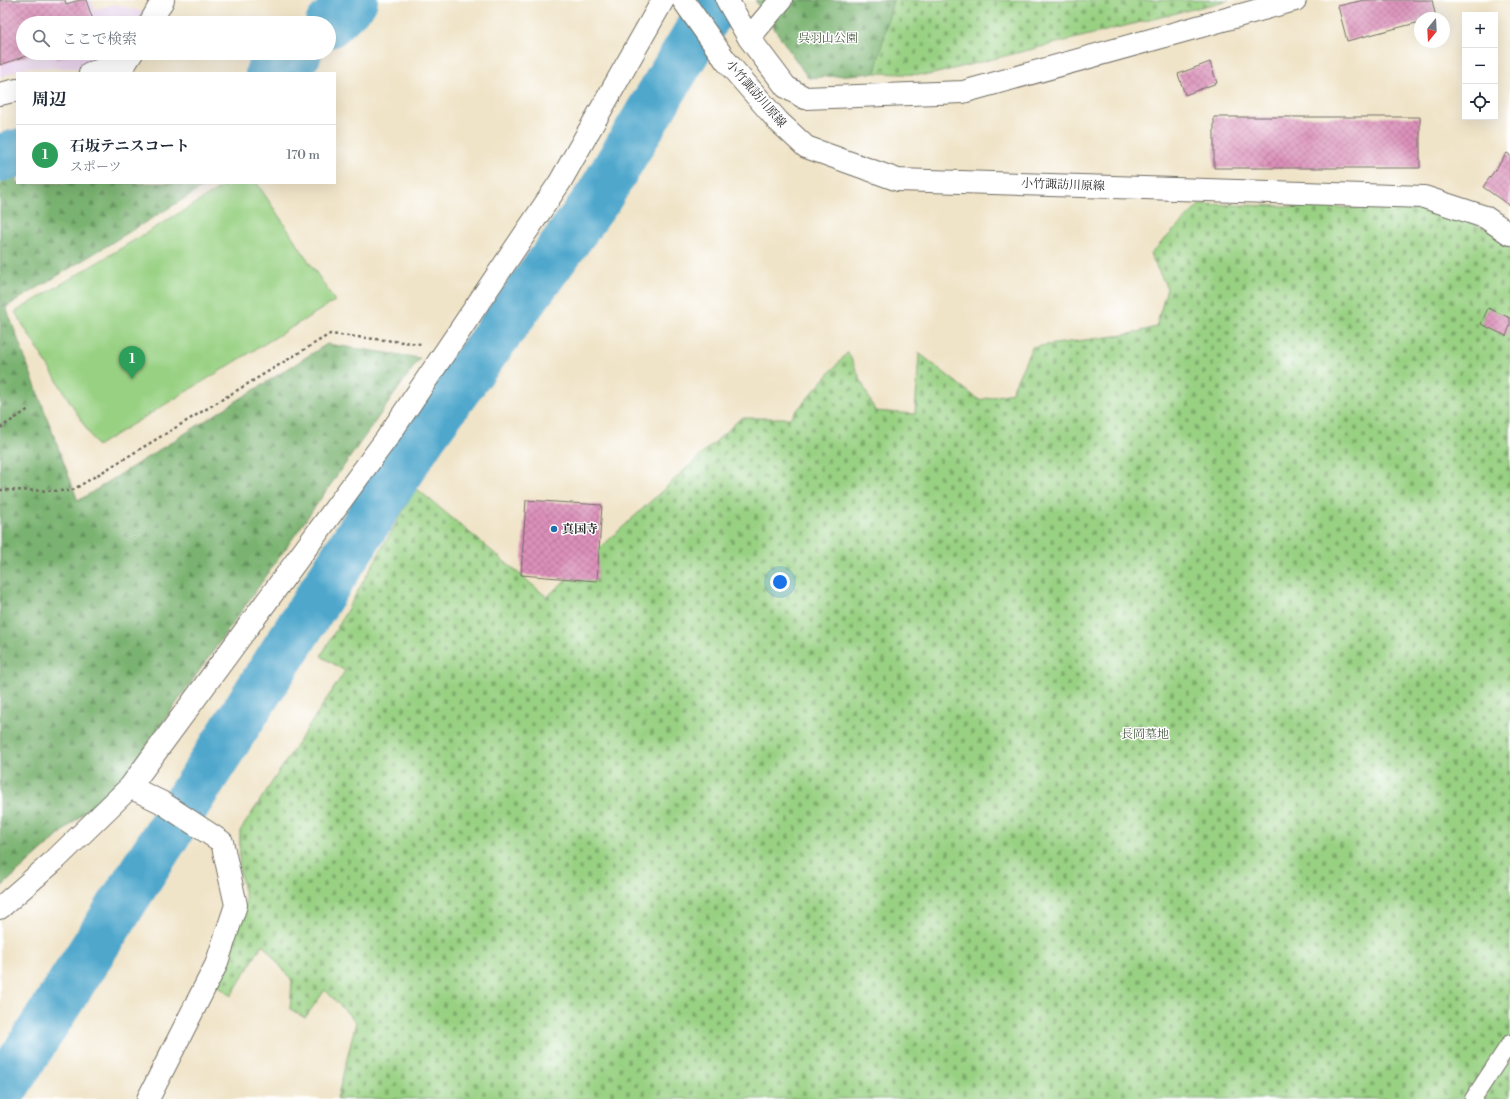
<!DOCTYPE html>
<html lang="ja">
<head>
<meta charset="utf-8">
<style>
  body { margin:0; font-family:"Libre Bodoni","Noto Serif JP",serif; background:#f2f2f3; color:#1f2937 }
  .controls { position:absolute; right:12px; top:12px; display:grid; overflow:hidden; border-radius:0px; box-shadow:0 4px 16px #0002 }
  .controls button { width:36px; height:36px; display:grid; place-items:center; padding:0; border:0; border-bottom:1px solid #e0e1e3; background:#fff; color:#1f2937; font:20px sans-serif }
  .compass { position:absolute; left:1414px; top:12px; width:36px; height:36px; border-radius:50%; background:#fff; box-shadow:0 4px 16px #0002; rotate:198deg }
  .you { position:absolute; left:780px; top:582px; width:14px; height:14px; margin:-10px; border:3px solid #fff; border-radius:50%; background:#1a73e8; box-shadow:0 0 0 6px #1a73e833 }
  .badge { display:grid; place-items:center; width:26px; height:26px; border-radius:50%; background:#0b8043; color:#fff; font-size:13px; font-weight:700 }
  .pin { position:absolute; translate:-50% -33px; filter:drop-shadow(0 1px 2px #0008) }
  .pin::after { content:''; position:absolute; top:21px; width:14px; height:12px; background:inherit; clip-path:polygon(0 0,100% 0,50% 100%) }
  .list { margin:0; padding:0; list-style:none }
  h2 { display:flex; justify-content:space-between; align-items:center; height:52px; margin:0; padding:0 16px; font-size:17px }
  h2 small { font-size:13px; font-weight:400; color:#747a83 }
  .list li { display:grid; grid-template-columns:26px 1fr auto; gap:12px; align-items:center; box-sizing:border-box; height:60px; padding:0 16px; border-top:1px solid #e0e1e3 }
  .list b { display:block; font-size:15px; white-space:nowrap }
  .list p { margin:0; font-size:13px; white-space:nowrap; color:#747a83 }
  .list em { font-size:13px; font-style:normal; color:#747a83 }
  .icon { flex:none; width:22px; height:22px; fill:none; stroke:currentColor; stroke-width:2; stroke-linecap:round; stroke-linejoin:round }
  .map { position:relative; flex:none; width:1510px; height:1099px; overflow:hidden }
  .search { position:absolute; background:#fff; box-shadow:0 4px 16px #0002; left:16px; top:16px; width:320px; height:44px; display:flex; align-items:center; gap:10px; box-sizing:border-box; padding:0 14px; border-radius:22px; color:#747a83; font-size:15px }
  .panel { position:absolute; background:#fff; box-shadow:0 4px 16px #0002; left:16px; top:72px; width:320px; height:112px; border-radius:0px }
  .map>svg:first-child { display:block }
  .built { fill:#e9d2ed }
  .forest { fill:url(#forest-firs); stroke:#526f4e }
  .cemetery { fill:url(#cemetery-stones); stroke:#627e57 }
  .garden { fill:#99d183; stroke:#627e57 }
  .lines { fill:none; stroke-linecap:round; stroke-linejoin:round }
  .river { stroke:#4fa7cc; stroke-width:48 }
  .building { fill:url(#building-cross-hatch) }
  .lane-casing { stroke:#706c62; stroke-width:18 }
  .street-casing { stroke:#706c62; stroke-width:24 }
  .secondary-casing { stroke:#706c62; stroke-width:24 }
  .path { stroke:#706c62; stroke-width:2.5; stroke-dasharray:3 3; stroke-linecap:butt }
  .lane { stroke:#fff; stroke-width:16 }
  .street { stroke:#fff; stroke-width:22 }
  .secondary { stroke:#fff; stroke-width:22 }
  .poi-dot { fill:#1f6fb2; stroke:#fff; stroke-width:1.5 }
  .labels { text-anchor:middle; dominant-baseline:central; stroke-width:3; stroke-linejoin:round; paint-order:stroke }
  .park-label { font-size:12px; fill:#4c5d45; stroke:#fff }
  .street-label { font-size:12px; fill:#2b2b2b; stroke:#fff }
  .poi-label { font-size:12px; font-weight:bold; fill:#2b2b2b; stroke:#fff; text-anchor:start }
</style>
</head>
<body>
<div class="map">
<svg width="1510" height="1099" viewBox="0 0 1510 1099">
  <defs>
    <pattern id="forest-firs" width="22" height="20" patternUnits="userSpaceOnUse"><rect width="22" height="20" fill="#7ab371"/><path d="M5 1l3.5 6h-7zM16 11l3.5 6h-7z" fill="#64925d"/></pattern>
    <pattern id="cemetery-stones" width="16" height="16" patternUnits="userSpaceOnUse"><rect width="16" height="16" fill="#99d183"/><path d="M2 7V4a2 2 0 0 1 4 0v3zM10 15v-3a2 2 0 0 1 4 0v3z" fill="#7daa6b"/></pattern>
    <pattern id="building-cross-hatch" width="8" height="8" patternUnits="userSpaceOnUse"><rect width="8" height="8" fill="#dc90ba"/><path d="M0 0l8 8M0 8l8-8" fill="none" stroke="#b37697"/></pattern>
  </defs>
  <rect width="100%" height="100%" fill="#fff"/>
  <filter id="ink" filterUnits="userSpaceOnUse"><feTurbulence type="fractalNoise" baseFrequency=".025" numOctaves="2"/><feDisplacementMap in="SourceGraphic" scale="8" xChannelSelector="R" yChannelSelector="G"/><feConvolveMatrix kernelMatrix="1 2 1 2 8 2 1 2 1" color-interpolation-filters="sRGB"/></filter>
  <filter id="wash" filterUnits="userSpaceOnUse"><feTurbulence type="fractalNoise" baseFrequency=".012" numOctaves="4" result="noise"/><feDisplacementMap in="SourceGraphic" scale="16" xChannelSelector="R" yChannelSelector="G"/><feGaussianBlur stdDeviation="0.9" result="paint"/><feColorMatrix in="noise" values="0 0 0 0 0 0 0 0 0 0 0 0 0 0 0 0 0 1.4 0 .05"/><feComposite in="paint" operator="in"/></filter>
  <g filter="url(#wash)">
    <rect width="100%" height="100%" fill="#f0e4c8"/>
    <path class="built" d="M0,0H67L68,1L91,0L95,9L115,4L164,18L161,23H23V53H144L142,57L125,64L101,69L27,67L0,77Z"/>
    <path class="forest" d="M755,0H893L875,73L808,78Z
      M17,169V183H210L6,307L78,501L327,344L420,358L125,776L0,888V174Z"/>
    <path class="cemetery" d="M893,0H1229L929,75L875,73Z
      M1200,204L1440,210L1510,239V1099H337L356,1022L325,990L305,1018L290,1009L292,981L263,944L231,996L215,983L246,900L239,869L240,831L345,671L321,656L416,488L547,597L741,418H790L848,352L875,411L915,414L919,353L979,400L1011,393L1032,347L1130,334L1156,327L1167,288L1150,254Z"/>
    <path class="garden" d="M229,183H257L335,301L97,446L15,312Z"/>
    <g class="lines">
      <path class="river" d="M329,24L354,0
        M269,73L298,53
        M0,158L17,153
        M0,1094L421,438L598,198L717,0"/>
    </g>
    <g id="blocks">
      <path class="building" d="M0,0H65L66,4L80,0H86L94,23H23V53H35L0,65Z
        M1364,0H1432L1436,18H1420V22L1347,41L1338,6Z
        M55,53H73L57,59Z
        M1210,62L1217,83L1185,95L1178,74Z
        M1214,117H1420V168H1214Z
        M1507,153L1510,155V206L1483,187Z
        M1488,308L1510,318V326L1506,336L1481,324Z
        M526,500L602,505L597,581L521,575Z"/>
    </g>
  </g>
  <g filter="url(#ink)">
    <use href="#blocks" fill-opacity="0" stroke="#706c62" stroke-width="1"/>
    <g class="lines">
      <defs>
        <path id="lane" d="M1473,1099L1510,1043"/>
        <path id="street" d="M727,0L749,38L786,87L805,98L963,92L1295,0
          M150,23L163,0
          M749,38L781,0
          M90,73L125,64L132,53
          M0,94L17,90
          M130,787L161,802L222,842L236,905L216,965L148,1099
          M0,908L55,860L130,787L387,438L560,182L663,0"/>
        <path id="secondary" d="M683,0L726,61L778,121L806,147L898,180L1424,197L1485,217L1510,234"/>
      </defs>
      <use href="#lane" class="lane-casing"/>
      <use href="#street" class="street-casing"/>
      <use href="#secondary" class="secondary-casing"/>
      <path class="path" d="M0,428L29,409
        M0,490L71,491L330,334L421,344"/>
      <use href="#lane" class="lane"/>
      <use href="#street" class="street"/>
      <use href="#secondary" class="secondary"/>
    </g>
  </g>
  <circle class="poi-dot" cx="554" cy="529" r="4"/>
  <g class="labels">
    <g class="park-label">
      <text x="828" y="38">呉羽山公園</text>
      <text x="1145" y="734">長岡墓地</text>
    </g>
    <g class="street-label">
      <text transform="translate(756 94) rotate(49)">小竹諏訪川原線</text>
      <text transform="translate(1063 185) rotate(2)">小竹諏訪川原線</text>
    </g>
    <g class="poi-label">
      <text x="562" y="529">真国寺</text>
    </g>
  </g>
</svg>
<div class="controls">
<button>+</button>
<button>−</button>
<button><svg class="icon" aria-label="locate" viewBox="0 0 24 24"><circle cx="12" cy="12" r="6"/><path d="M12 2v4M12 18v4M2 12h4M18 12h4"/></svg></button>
</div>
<svg class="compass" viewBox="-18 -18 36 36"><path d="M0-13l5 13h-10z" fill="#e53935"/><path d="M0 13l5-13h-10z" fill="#747a83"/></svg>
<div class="you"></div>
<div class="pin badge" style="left:132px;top:379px;background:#2e9e5b">1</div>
<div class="search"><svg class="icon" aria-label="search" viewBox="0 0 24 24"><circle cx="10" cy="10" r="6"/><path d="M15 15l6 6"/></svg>ここで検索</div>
<section class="panel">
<h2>周辺<small></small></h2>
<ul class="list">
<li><span class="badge" style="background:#2e9e5b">1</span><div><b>石坂テニスコート</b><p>スポーツ</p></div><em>170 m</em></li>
</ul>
</section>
</div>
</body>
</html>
